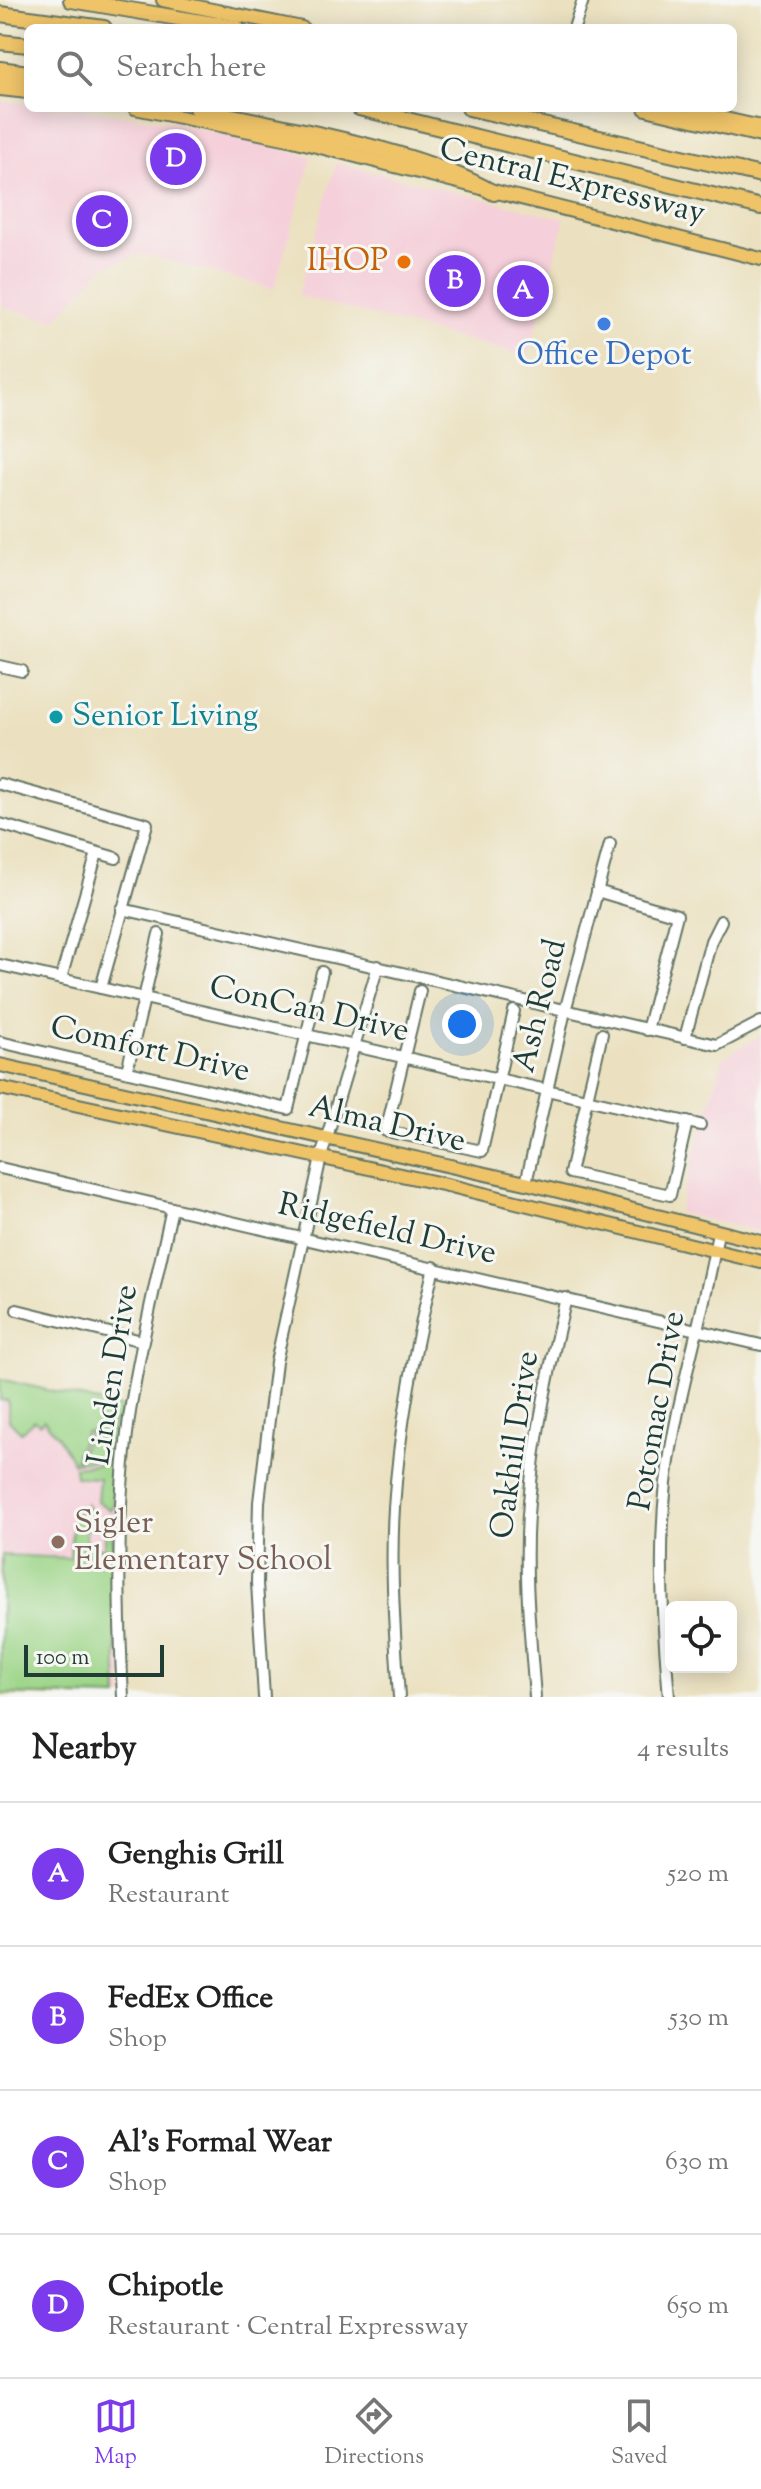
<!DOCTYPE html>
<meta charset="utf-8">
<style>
:root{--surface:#fff;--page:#f6f6f6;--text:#222;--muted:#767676;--line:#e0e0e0;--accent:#7c3aed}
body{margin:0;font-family:"Sorts Mill Goudy",serif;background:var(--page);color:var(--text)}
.controls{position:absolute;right:24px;bottom:24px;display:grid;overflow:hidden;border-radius:12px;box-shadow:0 4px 20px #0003}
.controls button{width:72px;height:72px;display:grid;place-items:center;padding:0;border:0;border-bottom:2px solid var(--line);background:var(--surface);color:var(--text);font:40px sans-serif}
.scale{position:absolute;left:24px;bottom:20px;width:140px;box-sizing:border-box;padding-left:8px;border:4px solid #1f3d34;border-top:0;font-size:22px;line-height:28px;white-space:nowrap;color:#1f3d34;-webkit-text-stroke:6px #f6f6f2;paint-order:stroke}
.you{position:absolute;left:462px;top:1024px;width:28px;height:28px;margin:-20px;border:6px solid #fff;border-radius:50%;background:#1a73e8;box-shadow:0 0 0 12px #1a73e833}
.badge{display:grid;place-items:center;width:52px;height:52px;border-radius:50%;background:var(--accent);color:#fff;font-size:26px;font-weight:700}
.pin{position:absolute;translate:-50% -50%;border:4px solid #fff;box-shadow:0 2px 8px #0006}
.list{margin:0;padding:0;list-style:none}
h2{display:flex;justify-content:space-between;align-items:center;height:104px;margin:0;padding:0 32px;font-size:34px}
h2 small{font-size:26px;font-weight:400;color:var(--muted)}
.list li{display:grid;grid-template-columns:52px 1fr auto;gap:24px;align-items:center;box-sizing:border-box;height:144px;padding:0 32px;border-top:2px solid var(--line)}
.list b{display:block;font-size:30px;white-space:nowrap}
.list p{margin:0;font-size:26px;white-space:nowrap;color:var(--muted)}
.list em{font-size:26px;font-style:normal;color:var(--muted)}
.icon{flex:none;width:44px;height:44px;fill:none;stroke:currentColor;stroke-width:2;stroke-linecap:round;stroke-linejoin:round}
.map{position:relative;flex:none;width:761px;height:1697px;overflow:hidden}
.search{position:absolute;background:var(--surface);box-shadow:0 4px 20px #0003;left:24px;right:24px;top:24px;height:88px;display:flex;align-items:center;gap:20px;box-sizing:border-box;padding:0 28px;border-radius:12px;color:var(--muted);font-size:30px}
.sheet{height:680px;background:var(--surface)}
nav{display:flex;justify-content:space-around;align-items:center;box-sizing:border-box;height:112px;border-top:2px solid var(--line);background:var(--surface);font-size:22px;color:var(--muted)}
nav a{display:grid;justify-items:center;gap:4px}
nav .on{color:var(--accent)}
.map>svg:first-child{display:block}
.built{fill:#f5cfd9}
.green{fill:#9bd486;stroke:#5d885d;stroke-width:2}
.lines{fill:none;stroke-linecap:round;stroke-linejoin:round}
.minor-casing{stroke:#667665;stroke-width:14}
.major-casing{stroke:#667665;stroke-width:16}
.highway-casing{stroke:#667665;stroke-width:18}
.minor{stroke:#fff;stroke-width:10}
.major{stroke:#efc469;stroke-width:12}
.highway{stroke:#efc469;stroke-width:14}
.food-dot{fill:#e8710a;stroke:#f6f6f2;stroke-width:3}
.shop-dot{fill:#3f7fe0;stroke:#f6f6f2;stroke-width:3}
.culture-dot{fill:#0f9aa8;stroke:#f6f6f2;stroke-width:3}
.education-dot{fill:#8d6e63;stroke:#f6f6f2;stroke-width:3}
.labels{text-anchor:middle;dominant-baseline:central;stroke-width:6;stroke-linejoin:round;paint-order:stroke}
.street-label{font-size:32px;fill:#1f3d34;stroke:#f6f6f2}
.food-label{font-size:32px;fill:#c56008;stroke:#f6f6f2;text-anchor:end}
.shop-label{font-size:32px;fill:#366cbe;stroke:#f6f6f2}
.culture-label{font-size:32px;fill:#0d838f;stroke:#f6f6f2;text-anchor:start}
.education-label{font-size:32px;fill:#785e54;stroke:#f6f6f2;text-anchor:start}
</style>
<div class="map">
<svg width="761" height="1697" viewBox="0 0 761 1697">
<rect width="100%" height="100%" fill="#f6f6f2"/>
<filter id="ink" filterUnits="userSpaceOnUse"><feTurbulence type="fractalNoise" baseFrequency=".0125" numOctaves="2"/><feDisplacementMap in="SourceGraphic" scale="16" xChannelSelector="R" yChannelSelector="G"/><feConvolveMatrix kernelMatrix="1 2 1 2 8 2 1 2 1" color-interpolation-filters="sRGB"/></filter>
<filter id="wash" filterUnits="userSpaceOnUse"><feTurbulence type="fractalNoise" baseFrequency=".006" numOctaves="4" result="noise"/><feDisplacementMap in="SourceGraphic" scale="32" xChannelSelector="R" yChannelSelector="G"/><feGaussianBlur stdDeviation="1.8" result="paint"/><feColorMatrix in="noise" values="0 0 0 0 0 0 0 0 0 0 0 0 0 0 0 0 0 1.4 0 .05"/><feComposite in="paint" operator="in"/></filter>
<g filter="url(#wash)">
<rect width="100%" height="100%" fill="#ebe1c0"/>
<g class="built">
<path d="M 0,101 L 28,104 L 28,108 L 74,108 L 173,122 L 312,157 L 274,289 L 143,254 L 103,267 L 55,320 L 4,308 L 0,299 Z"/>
<path d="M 336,163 L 565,219 L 528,357 L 298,296 Z"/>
<path d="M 761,1035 L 761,1232 L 678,1213 L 723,1058 Z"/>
<path d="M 0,1379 L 121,1407 L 112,1451 L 118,1490 L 123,1697 L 0,1694 Z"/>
</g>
<g class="green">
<path d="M 0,1379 L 120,1407 L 121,1415 L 114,1423 L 111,1458 L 92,1431 L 85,1432 L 73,1463 L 58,1437 L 44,1420 L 39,1424 L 34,1420 L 21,1432 L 8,1419 L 8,1401 L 0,1400 Z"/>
<path d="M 89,1433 L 91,1434 L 109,1459 L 76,1462 Z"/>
<path d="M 113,1463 L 113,1505 L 110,1510 L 97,1501 L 99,1478 L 75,1477 L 74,1467 Z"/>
<path d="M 86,1504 L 94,1517 L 94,1529 L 86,1529 L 86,1545 L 104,1549 L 106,1526 L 112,1524 L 118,1697 L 0,1694 L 2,1555 L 70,1558 L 73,1513 L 86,1513 Z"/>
</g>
</g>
<g filter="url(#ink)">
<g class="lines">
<defs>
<g id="minor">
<path d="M 574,28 L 583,0"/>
<path d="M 0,666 L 22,671"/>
<path d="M 0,784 L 147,824 L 101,988"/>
<path d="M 0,824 L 116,858"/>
<path d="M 597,891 L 677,915 L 647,1030"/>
<path d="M 122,909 L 717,1045 L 761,1022"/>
<path d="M 0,965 L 700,1125"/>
<path d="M 61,978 L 97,853"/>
<path d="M 420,991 L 386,1131 L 482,1151 L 514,1011"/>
<path d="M 602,1034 L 570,1173 L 670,1195 L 687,1122"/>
<path d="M 685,1038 L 711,941 L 721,921"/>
<path d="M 0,1042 L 288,1109 L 322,972"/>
<path d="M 127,1071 L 159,934"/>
<path d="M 0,1168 L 761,1345"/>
<path d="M 526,1183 L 565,1011 L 610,844"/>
<path d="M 17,1310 L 142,1341"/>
<path d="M 123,1697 C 118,1601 116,1500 131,1405 C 142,1338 158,1273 172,1208"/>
<path d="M 264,1697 L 257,1583 L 259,1502 L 276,1362 L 321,1157 L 378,966"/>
<path d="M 399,1697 C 395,1634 390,1571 394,1508 C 399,1427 415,1347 434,1267"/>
<path d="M 535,1697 C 530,1632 523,1567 529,1502 C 535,1433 550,1365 566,1298"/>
<path d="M 669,1697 C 663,1626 658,1555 666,1483 C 676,1398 704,1316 718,1232"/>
</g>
<g id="major">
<path d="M 163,0 L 302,28"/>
<path d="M 0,89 L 28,92"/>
<path d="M 135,108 L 289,139 L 761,259"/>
<path d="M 694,112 L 761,127"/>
<path d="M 0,1065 L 526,1183 L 761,1242"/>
<path d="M 0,1088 L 447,1185 L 761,1262"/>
</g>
<g id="highway">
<path d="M 71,0 L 237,28"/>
<path d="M 0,14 L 104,28"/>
<path d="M 0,42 L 28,45"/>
<path d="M 0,69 L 28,73"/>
<path d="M 0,80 L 28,81"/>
<path d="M 196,108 C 287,129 414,147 494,193"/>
<path d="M 359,108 L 761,207"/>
<path d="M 469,108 L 761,175"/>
<path d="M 646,108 L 761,135"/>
</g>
</defs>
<use href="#minor" class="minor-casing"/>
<use href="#major" class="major-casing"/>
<use href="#highway" class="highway-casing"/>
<use href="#minor" class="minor"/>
<use href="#major" class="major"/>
<use href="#highway" class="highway"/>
</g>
</g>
<circle class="food-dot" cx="404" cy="262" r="8"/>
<circle class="shop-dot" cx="604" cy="324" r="8"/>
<circle class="culture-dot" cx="56" cy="717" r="8"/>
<circle class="education-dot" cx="58" cy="1542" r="8"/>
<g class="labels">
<g class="street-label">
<text transform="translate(572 182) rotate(14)">Central Expressway</text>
<text transform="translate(541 1006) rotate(-76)">Ash Road</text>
<text transform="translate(309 1010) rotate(13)">ConCan Drive</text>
<text transform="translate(150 1050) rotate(13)">Comfort Drive</text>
<text transform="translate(387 1125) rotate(13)">Alma Drive</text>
<text transform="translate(387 1230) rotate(13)">Ridgefield Drive</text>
<text transform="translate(114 1375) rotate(-81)">Linden Drive</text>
<text transform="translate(658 1411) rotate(-80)">Potomac Drive</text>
<text transform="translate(516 1445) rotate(-82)">Oakhill Drive</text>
</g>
<g class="food-label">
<text x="388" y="262">IHOP</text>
</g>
<g class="shop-label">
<text x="604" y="356">Office Depot</text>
</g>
<g class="culture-label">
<text x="72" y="717">Senior Living</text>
</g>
<g class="education-label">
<text x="74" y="1524">Sigler<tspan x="74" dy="37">Elementary School</tspan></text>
</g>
</g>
</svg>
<div class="controls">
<button><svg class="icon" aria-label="locate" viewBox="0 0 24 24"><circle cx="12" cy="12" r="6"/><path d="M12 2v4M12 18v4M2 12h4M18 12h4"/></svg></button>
</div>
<div class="scale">100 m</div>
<div class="you"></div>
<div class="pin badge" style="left:523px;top:291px">A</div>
<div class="pin badge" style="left:455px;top:281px">B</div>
<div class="pin badge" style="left:102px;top:221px">C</div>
<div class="pin badge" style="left:176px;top:159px">D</div>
<div class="search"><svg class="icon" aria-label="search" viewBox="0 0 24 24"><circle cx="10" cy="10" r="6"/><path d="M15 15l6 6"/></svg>Search here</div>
</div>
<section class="sheet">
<h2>Nearby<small>4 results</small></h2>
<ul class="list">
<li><span class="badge">A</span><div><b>Genghis Grill</b><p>Restaurant</p></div><em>520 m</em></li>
<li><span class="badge">B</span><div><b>FedEx Office</b><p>Shop</p></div><em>530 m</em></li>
<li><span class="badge">C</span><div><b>Al's Formal Wear</b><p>Shop</p></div><em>630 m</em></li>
<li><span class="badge">D</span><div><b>Chipotle</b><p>Restaurant · Central Expressway</p></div><em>650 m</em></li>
</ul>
</section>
<nav>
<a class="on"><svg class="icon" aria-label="map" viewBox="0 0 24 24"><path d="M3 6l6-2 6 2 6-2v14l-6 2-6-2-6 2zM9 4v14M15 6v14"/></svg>Map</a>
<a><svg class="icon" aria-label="directions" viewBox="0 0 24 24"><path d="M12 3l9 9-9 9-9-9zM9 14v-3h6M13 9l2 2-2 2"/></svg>Directions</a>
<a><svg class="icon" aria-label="saved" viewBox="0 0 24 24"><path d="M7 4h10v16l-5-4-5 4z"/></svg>Saved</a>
</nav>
